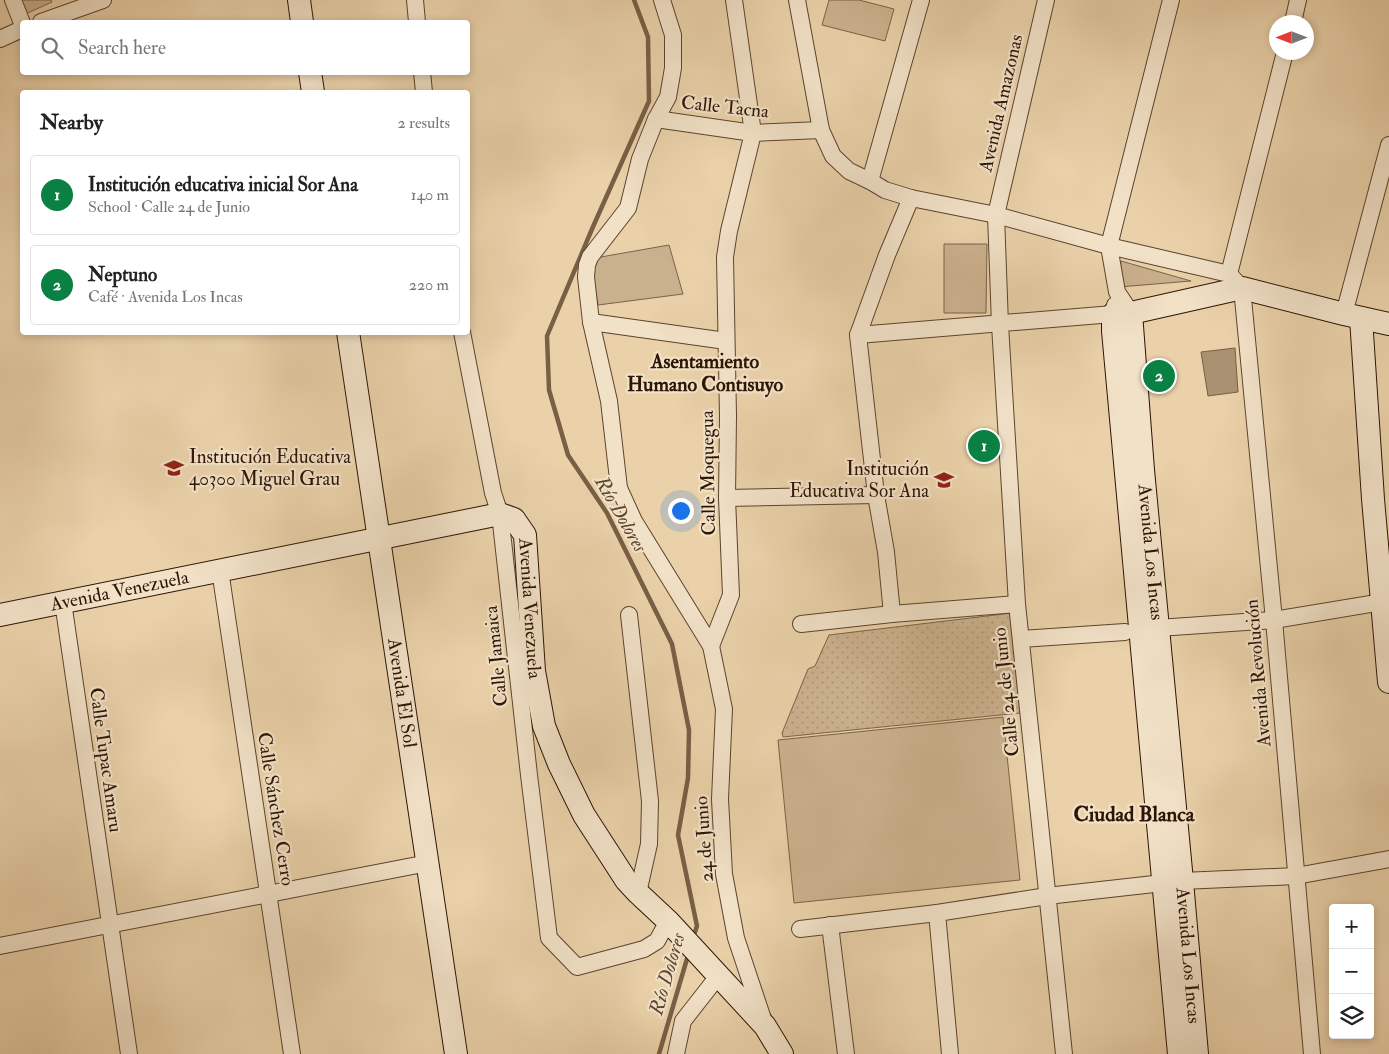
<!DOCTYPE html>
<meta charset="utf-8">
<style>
:root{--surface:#fff;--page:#f2f2f2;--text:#222;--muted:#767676;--line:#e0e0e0;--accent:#0b8043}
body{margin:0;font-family:"IM FELL Double Pica",serif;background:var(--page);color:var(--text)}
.controls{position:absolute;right:15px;bottom:15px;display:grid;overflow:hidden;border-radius:5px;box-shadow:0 2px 8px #0003}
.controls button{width:45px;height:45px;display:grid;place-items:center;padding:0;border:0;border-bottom:1px solid var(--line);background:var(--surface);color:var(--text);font:25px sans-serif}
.compass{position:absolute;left:1269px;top:15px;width:45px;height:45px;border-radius:50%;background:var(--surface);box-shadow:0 2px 8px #0003;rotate:270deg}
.you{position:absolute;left:680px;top:510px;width:18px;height:18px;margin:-12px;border:4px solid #fff;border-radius:50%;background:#1a73e8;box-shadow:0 0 0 8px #1a73e833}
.badge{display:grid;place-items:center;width:32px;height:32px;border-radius:50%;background:var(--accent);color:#fff;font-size:16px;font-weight:700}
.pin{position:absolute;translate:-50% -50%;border:2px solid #fff;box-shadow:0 1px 5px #0006}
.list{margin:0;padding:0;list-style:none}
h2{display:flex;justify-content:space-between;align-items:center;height:65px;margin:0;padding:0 20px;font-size:21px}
h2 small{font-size:16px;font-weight:400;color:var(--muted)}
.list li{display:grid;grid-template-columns:32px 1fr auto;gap:15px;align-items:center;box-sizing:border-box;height:80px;margin:0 10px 10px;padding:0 10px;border:1px solid var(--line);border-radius:5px}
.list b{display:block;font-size:19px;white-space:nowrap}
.list p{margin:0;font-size:16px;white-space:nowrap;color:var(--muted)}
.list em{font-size:16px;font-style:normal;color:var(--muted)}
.icon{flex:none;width:28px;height:28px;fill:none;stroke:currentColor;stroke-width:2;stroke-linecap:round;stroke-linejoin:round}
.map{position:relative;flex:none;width:1389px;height:1054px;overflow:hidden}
.search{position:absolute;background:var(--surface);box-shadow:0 2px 8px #0003;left:20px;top:20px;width:450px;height:55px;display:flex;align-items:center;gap:12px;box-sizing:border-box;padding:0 18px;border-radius:5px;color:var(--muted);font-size:19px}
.panel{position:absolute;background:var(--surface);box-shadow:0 2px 8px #0003;left:20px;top:90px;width:450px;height:245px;border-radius:5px}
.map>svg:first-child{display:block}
.park{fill:url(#park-dots);stroke:#7c6248}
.garden{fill:#cab18d;stroke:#7c6248}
.water{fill:#aa9171;stroke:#785f45}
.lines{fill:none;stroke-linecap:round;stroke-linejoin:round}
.stream{stroke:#785f45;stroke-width:4.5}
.street-casing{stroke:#5c432d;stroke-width:18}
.secondary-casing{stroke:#2d1404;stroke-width:24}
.street{stroke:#f1e1c7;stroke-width:16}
.secondary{stroke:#f1e1c7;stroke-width:22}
.labels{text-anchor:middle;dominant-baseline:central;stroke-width:4.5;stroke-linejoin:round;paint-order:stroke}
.street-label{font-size:19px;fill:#2d1404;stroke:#f1e1c7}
.poi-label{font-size:19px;fill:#2d1404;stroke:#f1e1c7;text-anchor:start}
.neighbourhood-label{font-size:20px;font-weight:bold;fill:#2d1404;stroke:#f1e1c7}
.water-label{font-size:20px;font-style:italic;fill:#5f4630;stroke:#f1e1c7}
.quarter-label{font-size:21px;font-weight:bold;fill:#2d1404;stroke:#f1e1c7}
</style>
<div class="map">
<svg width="1389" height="1054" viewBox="0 0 1389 1054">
<defs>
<pattern id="park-dots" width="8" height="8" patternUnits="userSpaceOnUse" patternTransform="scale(1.25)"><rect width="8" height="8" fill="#cab18d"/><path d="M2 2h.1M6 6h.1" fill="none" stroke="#ae9778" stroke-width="1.8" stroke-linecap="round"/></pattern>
</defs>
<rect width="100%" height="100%" fill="#ead1a9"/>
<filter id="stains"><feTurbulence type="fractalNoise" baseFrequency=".004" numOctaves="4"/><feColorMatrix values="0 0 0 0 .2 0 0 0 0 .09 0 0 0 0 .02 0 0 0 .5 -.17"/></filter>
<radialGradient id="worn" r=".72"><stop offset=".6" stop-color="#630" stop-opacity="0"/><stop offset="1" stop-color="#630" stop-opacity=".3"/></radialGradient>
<path class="park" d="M 1012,613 L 1020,713 L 783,737 L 782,733 L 808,669 L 815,666 L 829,635 Z"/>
<g class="garden">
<path d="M 14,0 L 51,0 L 52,2 L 21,16 Z"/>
<path d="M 829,0 L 859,0 L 894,9 L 885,41 L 822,25 Z"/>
<path d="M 944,244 L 987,244 L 986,313 L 944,313 Z"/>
<path d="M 669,245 L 683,294 L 598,305 L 591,264 L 595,258 Z"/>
<path d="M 1121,261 L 1191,281 L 1119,287 Z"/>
<path d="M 1003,717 L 1020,880 L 794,903 L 778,740 Z"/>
</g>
<path class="water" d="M 1235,348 L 1238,392 L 1208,396 L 1201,352 Z"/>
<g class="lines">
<g class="stream">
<path d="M 634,0 L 648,37 L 649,101 L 592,229 L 547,336 L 549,390 L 568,455 L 607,513 L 672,644 L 689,730 L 688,778 L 678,835 L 697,926 L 693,938"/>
<path d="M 659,1054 L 689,952"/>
</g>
<defs>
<g id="street">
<path d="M 13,0 L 22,23"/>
<path d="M 415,0 L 417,22"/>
<path d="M 662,0 L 673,35 L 673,68 L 668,97 L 656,119 L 640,159 L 628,208 L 590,257 L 587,265 L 586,277 L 591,322 L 609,401 L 619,488 L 634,521 L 711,646 L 724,709 L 720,799 L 724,874 L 736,938 L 764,1022"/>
<path d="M 797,0 L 821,130 L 833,156 L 849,171 L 870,181 L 885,190 L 911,198 L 996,215 L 1109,246 L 1229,274 L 1242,288 L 1274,620 L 1312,1054"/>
<path d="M 1046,0 L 996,215 L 1000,325 L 1017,604 L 1064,1054"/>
<path d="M 41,22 L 103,0"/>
<path d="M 1293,22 L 1298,0"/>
<path d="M 0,39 L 22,29"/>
<path d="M 422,72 L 424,92"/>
<path d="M 656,119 L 753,133 L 821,130"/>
<path d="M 870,181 L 921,0"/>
<path d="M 1229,274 L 1285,52"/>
<path d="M 1131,313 L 1117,292 L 1109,246 L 1171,0"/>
<path d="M 1344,314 L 1389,145"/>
<path d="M 591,322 L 726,341"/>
<path d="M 462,332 L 493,493 L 500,514 L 529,775 L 549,938 L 577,967 L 644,949 L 657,941 L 668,921"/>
<path d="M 858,335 L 1113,314 L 1115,305"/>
<path d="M 727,498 L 876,495"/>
<path d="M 220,570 L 292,1054"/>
<path d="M 63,602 L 129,1054"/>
<path d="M 892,614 L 886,552 L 876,495 L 858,335 L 887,255 L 911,198"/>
<path d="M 629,615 L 650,801 L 649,844 L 638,893"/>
<path d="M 801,624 L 892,614 L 1017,604"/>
<path d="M 1158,628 L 1274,620 L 1389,601"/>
<path d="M 1021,639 L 1125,632"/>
<path d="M 711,646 L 731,595 L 727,498 L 728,416 L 725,257 L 729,231 L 753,133 L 734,0"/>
<path d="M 1182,881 L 1296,876 L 1389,859"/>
<path d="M 937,913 L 950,1054"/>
<path d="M 830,925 L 846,1054"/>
<path d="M 800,929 L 937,913 L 1047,896 L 1163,883"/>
<path d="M 0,946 L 428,863"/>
<path d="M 676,1054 L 683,1021 L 719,975"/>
</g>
<g id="secondary">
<path d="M 299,0 L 302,22"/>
<path d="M 310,72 L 313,92"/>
<path id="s1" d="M 1131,313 L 1143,470 L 1182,881 L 1197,1054"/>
<path d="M 1361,318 L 1373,499 L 1389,682"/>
<path id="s2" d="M 348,332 L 456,1054"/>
<path id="s3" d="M 0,615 L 500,514 L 514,519 L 525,535 L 534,671 L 544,726 L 559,764 L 584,815 L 626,880 L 638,893 L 668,921 L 765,1026 L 782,1054"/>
<path d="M 1179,1054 L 1113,331 L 1113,314 L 1131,313 L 1242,288 L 1344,314 L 1389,324"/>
</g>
</defs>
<use href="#street" class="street-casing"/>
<use href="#secondary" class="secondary-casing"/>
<use href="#street" class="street"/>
<use href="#secondary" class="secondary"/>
</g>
<defs>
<symbol id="school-bare" viewBox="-9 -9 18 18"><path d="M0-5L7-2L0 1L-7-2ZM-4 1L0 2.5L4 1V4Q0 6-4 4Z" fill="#8f2418" stroke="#f1e1c7" stroke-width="2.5" paint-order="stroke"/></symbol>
</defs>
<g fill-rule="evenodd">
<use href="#school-bare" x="160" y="454" width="28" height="28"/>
<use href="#school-bare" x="930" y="466" width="28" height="28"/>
</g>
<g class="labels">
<g class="street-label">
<text transform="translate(1001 103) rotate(-77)">Avenida Amazonas</text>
<text transform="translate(725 107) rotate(6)">Calle Tacna</text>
<text transform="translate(708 473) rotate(-91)">Calle Moquegua</text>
<text stroke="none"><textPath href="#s1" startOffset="240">Avenida Los Incas</textPath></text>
<text stroke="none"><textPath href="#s3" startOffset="122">Avenida Venezuela</textPath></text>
<text stroke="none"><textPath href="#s3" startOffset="618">Avenida Venezuela</textPath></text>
<text transform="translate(496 656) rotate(-96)">Calle Jamaica</text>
<text transform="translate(1258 673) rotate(-95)">Avenida Revolución</text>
<text transform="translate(1006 692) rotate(-96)">Calle 24 de Junio</text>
<text stroke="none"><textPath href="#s2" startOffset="365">Avenida El Sol</textPath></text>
<text transform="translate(106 760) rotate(82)">Calle Tupac Amaru</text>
<text transform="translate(276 809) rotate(81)">Calle Sánchez Cerro</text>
<text transform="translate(704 839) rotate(-94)">24 de Junio</text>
<text stroke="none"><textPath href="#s1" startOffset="645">Avenida Los Incas</textPath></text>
</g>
<g class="poi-label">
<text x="189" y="457">Institución Educativa<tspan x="189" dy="22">40300 Miguel Grau</tspan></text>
<text x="929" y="469" text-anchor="end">Institución<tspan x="929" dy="22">Educativa Sor Ana</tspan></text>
</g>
<g class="neighbourhood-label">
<text x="705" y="361">Asentamiento<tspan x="705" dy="23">Humano Contisuyo</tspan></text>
</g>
<g class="water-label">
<text transform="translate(621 514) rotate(60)">Río Dolores</text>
<text transform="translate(667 974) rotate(-74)">Río Dolores</text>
</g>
<g class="quarter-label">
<text x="1134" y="814">Ciudad Blanca</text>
</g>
</g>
<rect width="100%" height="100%" filter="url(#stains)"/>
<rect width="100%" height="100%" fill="url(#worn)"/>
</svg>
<div class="controls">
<button>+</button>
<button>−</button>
<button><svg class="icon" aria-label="layers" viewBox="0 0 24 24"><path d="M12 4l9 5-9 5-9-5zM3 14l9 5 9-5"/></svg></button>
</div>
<svg class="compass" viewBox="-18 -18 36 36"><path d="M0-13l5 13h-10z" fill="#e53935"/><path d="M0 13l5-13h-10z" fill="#767676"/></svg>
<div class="you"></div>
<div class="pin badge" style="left:984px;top:446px">1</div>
<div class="pin badge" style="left:1159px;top:376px">2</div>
<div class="search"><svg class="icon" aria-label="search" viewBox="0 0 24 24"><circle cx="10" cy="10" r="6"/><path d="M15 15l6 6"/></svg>Search here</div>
<section class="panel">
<h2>Nearby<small>2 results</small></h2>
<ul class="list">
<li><span class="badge">1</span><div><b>Institución educativa inicial Sor Ana</b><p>School · Calle 24 de Junio</p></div><em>140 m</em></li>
<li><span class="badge">2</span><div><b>Neptuno</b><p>Café · Avenida Los Incas</p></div><em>220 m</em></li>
</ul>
</section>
</div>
